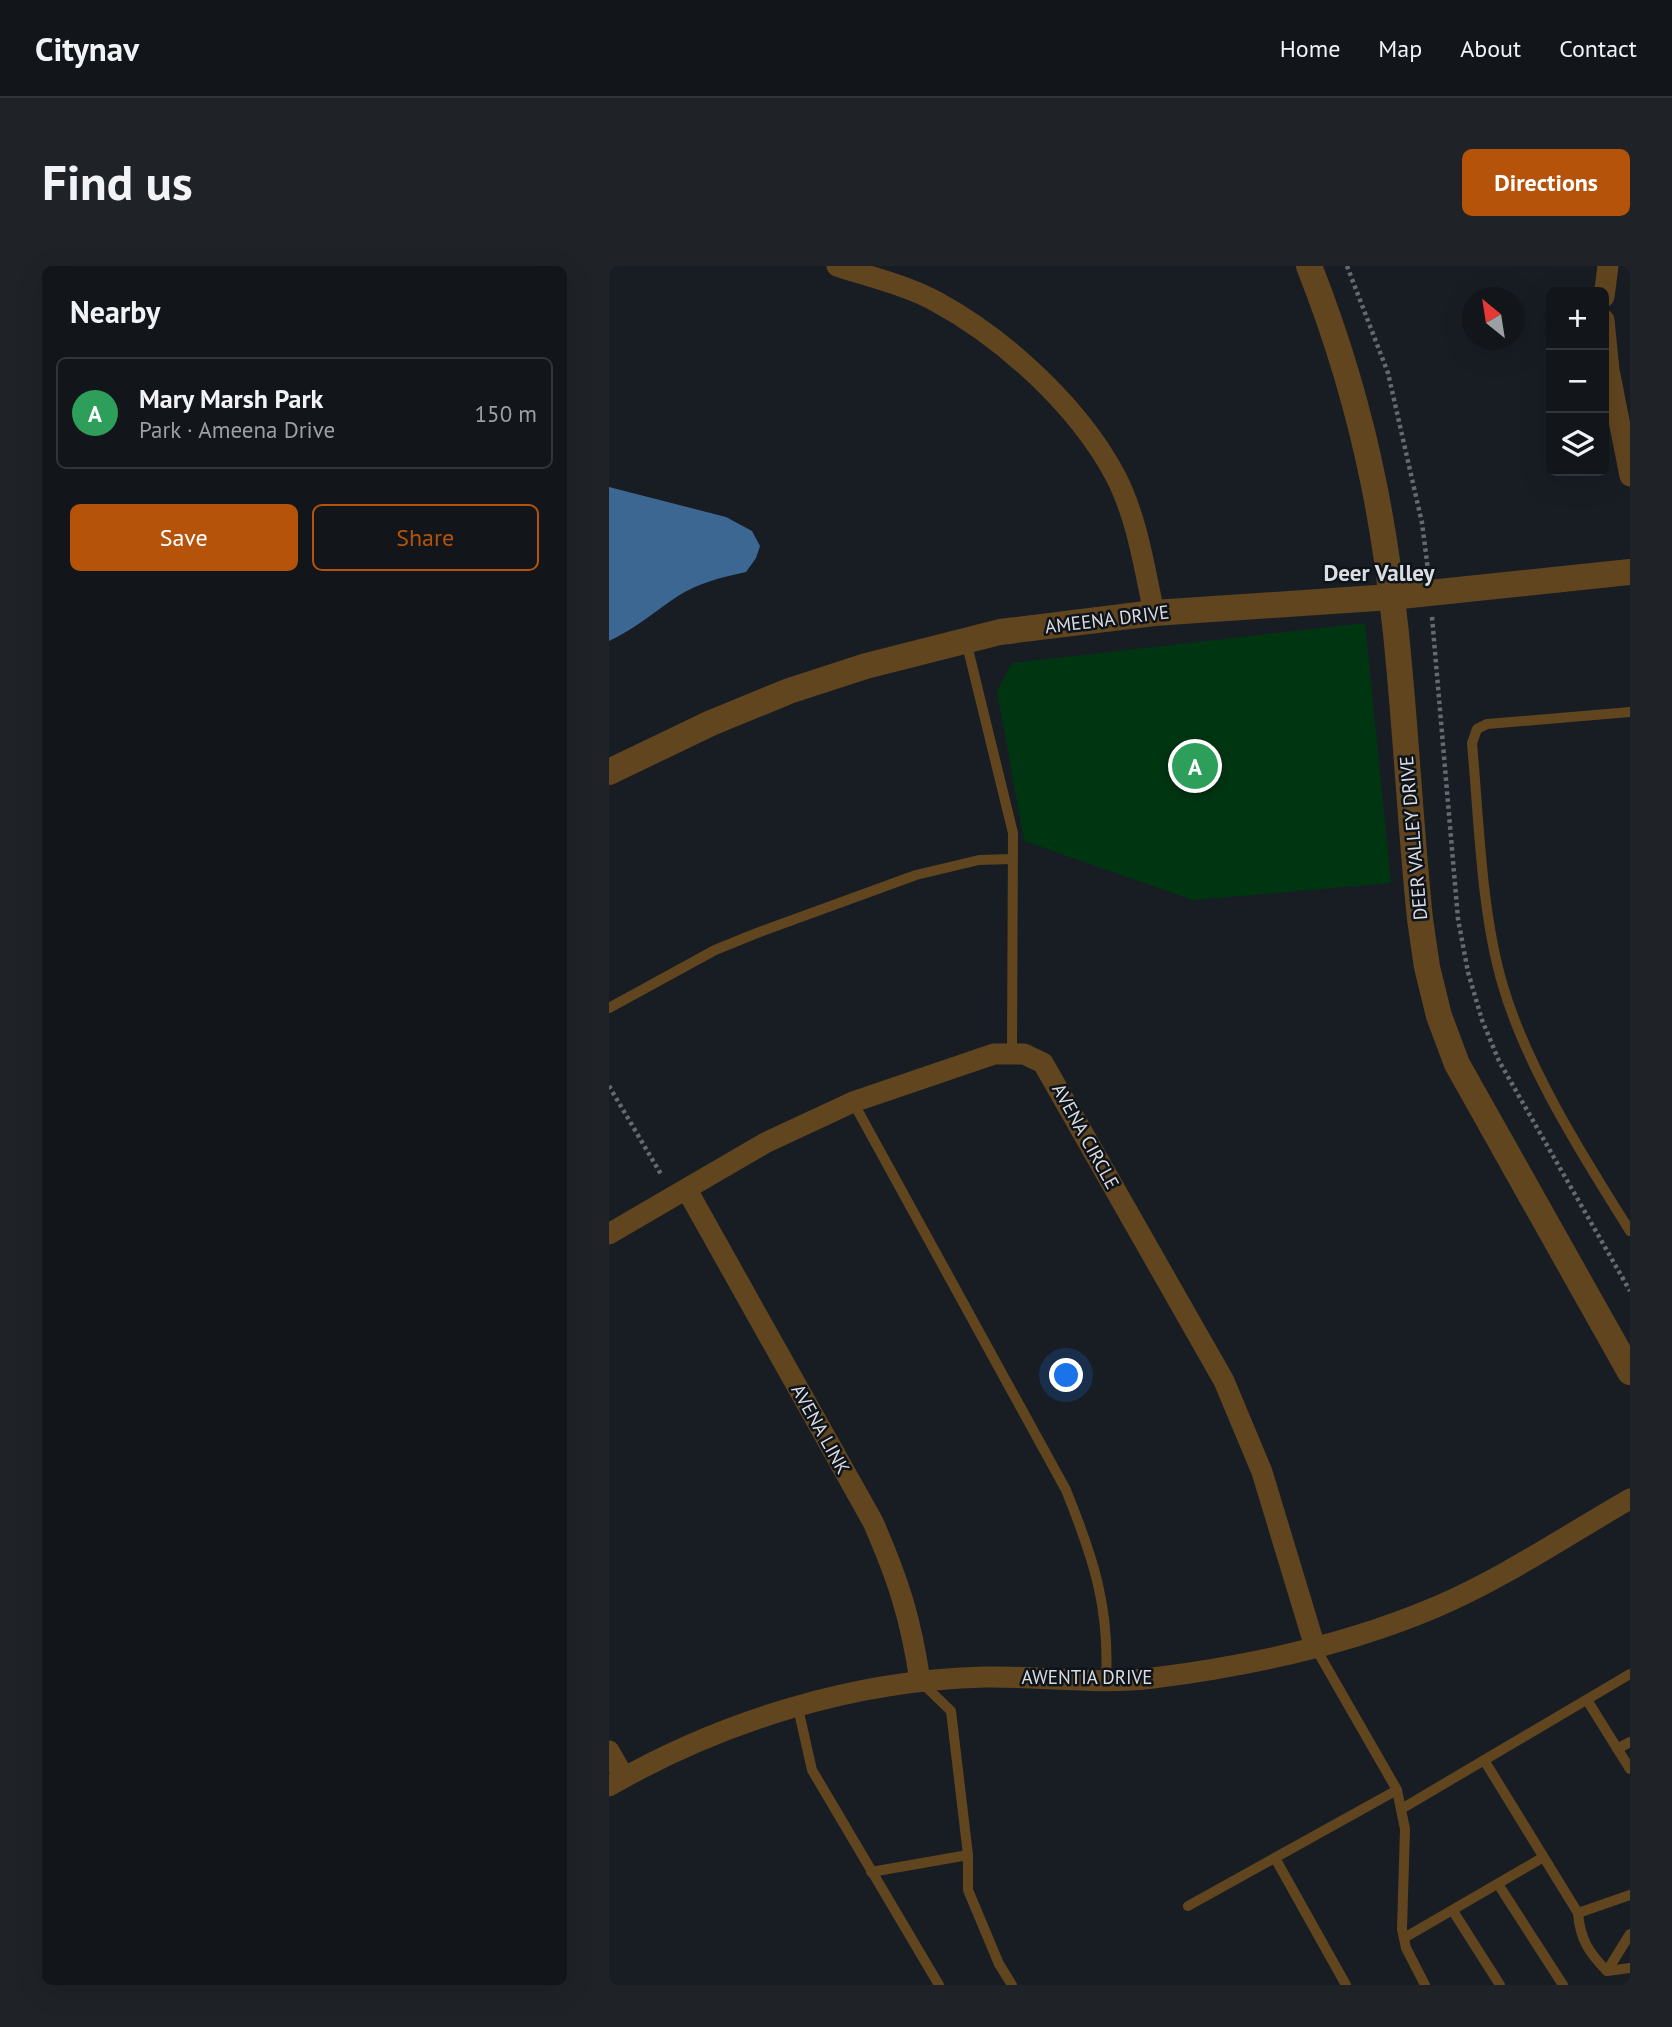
<!DOCTYPE html>
<meta charset="utf-8">
<style>
:root{--surface:#12161b;--page:#1f2328;--text:#f1f3f6;--muted:#9c9fa3;--line:#31353a;--accent:#b45309}
body{margin:0;font-family:"PT Sans",sans-serif;background:var(--page);color:var(--text)}
.controls{position:absolute;right:21px;top:21px;display:grid;overflow:hidden;border-radius:10px;box-shadow:0 7px 28px #0002}
.controls button{width:63px;height:63px;display:grid;place-items:center;padding:0;border:0;border-bottom:2px solid var(--line);background:var(--surface);color:var(--text);font:35px sans-serif}
.compass{position:absolute;left:853px;top:21px;width:63px;height:63px;border-radius:50%;background:var(--surface);box-shadow:0 7px 28px #0002;rotate:330deg}
.you{position:absolute;left:458px;top:1110px;width:24px;height:24px;margin:-18px;border:5px solid #fff;border-radius:50%;background:#1a73e8;box-shadow:0 0 0 10px #1a73e833}
.badge{display:grid;place-items:center;width:46px;height:46px;border-radius:50%;background:var(--accent);color:#fff;font-size:23px;font-weight:700}
.pin{position:absolute;translate:-50% -50%;border:4px solid #fff;box-shadow:0 2px 7px #0006}
.list{margin:0;padding:0;list-style:none}
h2{display:flex;justify-content:space-between;align-items:center;height:91px;margin:0;padding:0 28px;font-size:30px}
h2 small{font-size:23px;font-weight:400;color:var(--muted)}
.list li{display:grid;grid-template-columns:46px 1fr auto;gap:21px;align-items:center;box-sizing:border-box;height:112px;margin:0 14px 14px;padding:0 14px;border:2px solid var(--line);border-radius:10px}
.list b{display:block;font-size:26px;white-space:nowrap}
.list p{margin:0;font-size:23px;white-space:nowrap;color:var(--muted)}
.list em{font-size:23px;font-style:normal;color:var(--muted)}
.actions{display:flex;gap:14px;padding:21px 28px}
.actions a{flex:1;padding:16px 0;border:2px solid var(--accent);border-radius:10px;text-align:center;font-size:24px;color:var(--accent)}
.actions .main{background:var(--accent);color:#fff}
.icon{flex:none;width:38px;height:38px;fill:none;stroke:currentColor;stroke-width:2;stroke-linecap:round;stroke-linejoin:round}
.map{position:relative;flex:none;width:1021px;height:1719px;overflow:hidden;border-radius:10px}
header{display:flex;align-items:center;gap:42px;box-sizing:border-box;height:98px;padding:0 35px;background:var(--surface);border-bottom:2px solid var(--line)}
header strong{font-size:33px}
nav{display:flex;gap:38px;margin-inline-start:auto;font-size:24px}
.intro{display:flex;align-items:center;justify-content:space-between;box-sizing:border-box;height:168px;padding:0 42px}
h1{margin:0;font-size:49px}
.button{padding:18px 32px;border-radius:10px;background:var(--accent);color:#fff;font-size:24px;font-weight:700}
main{display:flex;gap:42px;padding:0 42px}
aside{flex:1;background:var(--surface);border-radius:10px;box-shadow:0 7px 28px #0002}
.map>svg:first-child{display:block}
.green{fill:#003512}
.water{fill:#3d6793}
.lines{fill:none;stroke-linecap:round;stroke-linejoin:round}
.path{stroke:#656a70;stroke-width:4.5;stroke-dasharray:3.5 3.5;stroke-linecap:butt}
.service{stroke:#60451f;stroke-width:10}
.minor{stroke:#60451f;stroke-width:21}
.tertiary{stroke:#60451f;stroke-width:26}
.labels{text-anchor:middle;dominant-baseline:central;stroke-width:5;stroke-linejoin:round;paint-order:stroke}
.street-label{font-size:19px;fill:#dadde2;stroke:#0f141a}
.quarter-label{font-size:23px;font-weight:bold;fill:#dadde2;stroke:#0f141a}
</style>
<header>
<strong>Citynav</strong>
<nav><a>Home</a><a>Map</a><a>About</a><a>Contact</a></nav>
</header>
<div class="intro"><h1>Find us</h1><a class="button">Directions</a></div>
<main>
<aside>
<h2>Nearby<small></small></h2>
<ul class="list">
<li><span class="badge" style="background:#2e9e5b">A</span><div><b>Mary Marsh Park</b><p>Park · Ameena Drive</p></div><em>150 m</em></li>
</ul>
<div class="actions"><a class="main">Save</a><a>Share</a></div>
</aside>
<div class="map">
<svg width="1021" height="1719" viewBox="0 0 1021 1719">
<rect width="100%" height="100%" fill="#181d24"/>
<path class="green" d="M 756,357 L 782,617 L 584,634 L 415,575 L 388,425 L 403,397 Z"/>
<path class="water" d="M 0,221 L 117,251 L 143,265 L 151,280 L 147,292 L 137,306 C 114,311 89,317 69,330 C 46,345 26,363 0,375 Z"/>
<g class="lines">
<g class="path">
<path d="M 738,0 L 779,107 L 813,257 L 819,304"/>
<path d="M 823,351 L 849,653 L 859,706 L 873,754 L 890,795 L 1021,1025"/>
<path d="M 0,820 L 53,910"/>
</g>
<g class="service">
<path d="M 357,375 L 404,567 L 403,786"/>
<path d="M 1021,446 L 878,458 L 868,463 L 863,477 C 870,553 872,647 894,720 C 918,802 975,892 1021,965"/>
<path d="M 0,742 L 106,684 L 148,667 L 307,609 L 370,594 L 403,593"/>
<path d="M 244,836 L 457,1224 C 484,1291 501,1341 497,1415"/>
<path d="M 706,1381 L 788,1524 L 796,1563 L 793,1663 L 797,1682 L 816,1719"/>
<path d="M 313,1417 L 342,1445 L 359,1589 L 359,1624 L 390,1698 L 403,1719"/>
<path d="M 978,1434 L 1021,1503"/>
<path d="M 189,1442 L 203,1504 L 330,1719"/>
<path d="M 1008,1483 L 1021,1476"/>
<path d="M 875,1494 L 969,1647 L 1021,1629"/>
<path d="M 794,1542 L 1021,1408"/>
<path d="M 666,1592 L 737,1719"/>
<path d="M 262,1606 L 359,1589"/>
<path d="M 889,1618 L 954,1719"/>
<path d="M 579,1640 L 788,1524"/>
<path d="M 844,1645 L 891,1719"/>
<path d="M 969,1647 C 971,1673 980,1687 998,1705 L 1021,1702"/>
<path d="M 795,1672 L 933,1592"/>
<path d="M 998,1705 L 1021,1668"/>
</g>
<g class="minor">
<path d="M 228,0 C 261,11 297,19 328,36 C 396,73 469,140 506,209 C 528,251 535,300 545,347"/>
<path d="M 995,31 L 999,0"/>
<path d="M 995,54 L 1000,104 L 1021,210"/>
<path d="M 78,924 L 264,1256 C 289,1313 302,1353 311,1415"/>
<path d="M 0,968 L 156,877 L 244,836 L 385,788 L 415,788 L 434,797 L 615,1115 L 653,1206 L 706,1381"/>
<path d="M 0,1485 L 15,1511"/>
<path d="M 0,1520 C 112,1455 246,1414 376,1411 C 432,1410 489,1419 544,1412 C 640,1400 738,1379 827,1341 C 895,1312 958,1269 1021,1233"/>
</g>
<g class="tertiary">
<path d="M 700,0 C 728,71 750,144 765,219 C 794,361 796,509 811,653 L 818,701 L 830,750 L 848,798 L 1021,1106"/>
<path d="M 0,506 L 102,457 L 180,425 L 257,400 L 391,366 L 545,347 L 782,331 L 1021,306"/>
</g>
</g>
<g class="labels">
<g class="street-label">
<text transform="translate(498 353) rotate(-7)">AMEENA DRIVE</text>
<text transform="translate(804 572) rotate(-95)">DEER VALLEY DRIVE</text>
<text transform="translate(477 870) rotate(61)">AVENA CIRCLE</text>
<text transform="translate(212 1163) rotate(61)">AVENA LINK</text>
<text x="478" y="1411">AWENTIA DRIVE</text>
</g>
<g class="quarter-label">
<text x="770" y="306">Deer Valley</text>
</g>
</g>
</svg>
<div class="controls">
<button>+</button>
<button>−</button>
<button><svg class="icon" aria-label="layers" viewBox="0 0 24 24"><path d="M12 4l9 5-9 5-9-5zM3 14l9 5 9-5"/></svg></button>
</div>
<svg class="compass" viewBox="-18 -18 36 36"><path d="M0-13l5 13h-10z" fill="#e53935"/><path d="M0 13l5-13h-10z" fill="#9c9fa3"/></svg>
<div class="you"></div>
<div class="pin badge" style="left:586px;top:500px;background:#2e9e5b">A</div>
</div>
</main>
